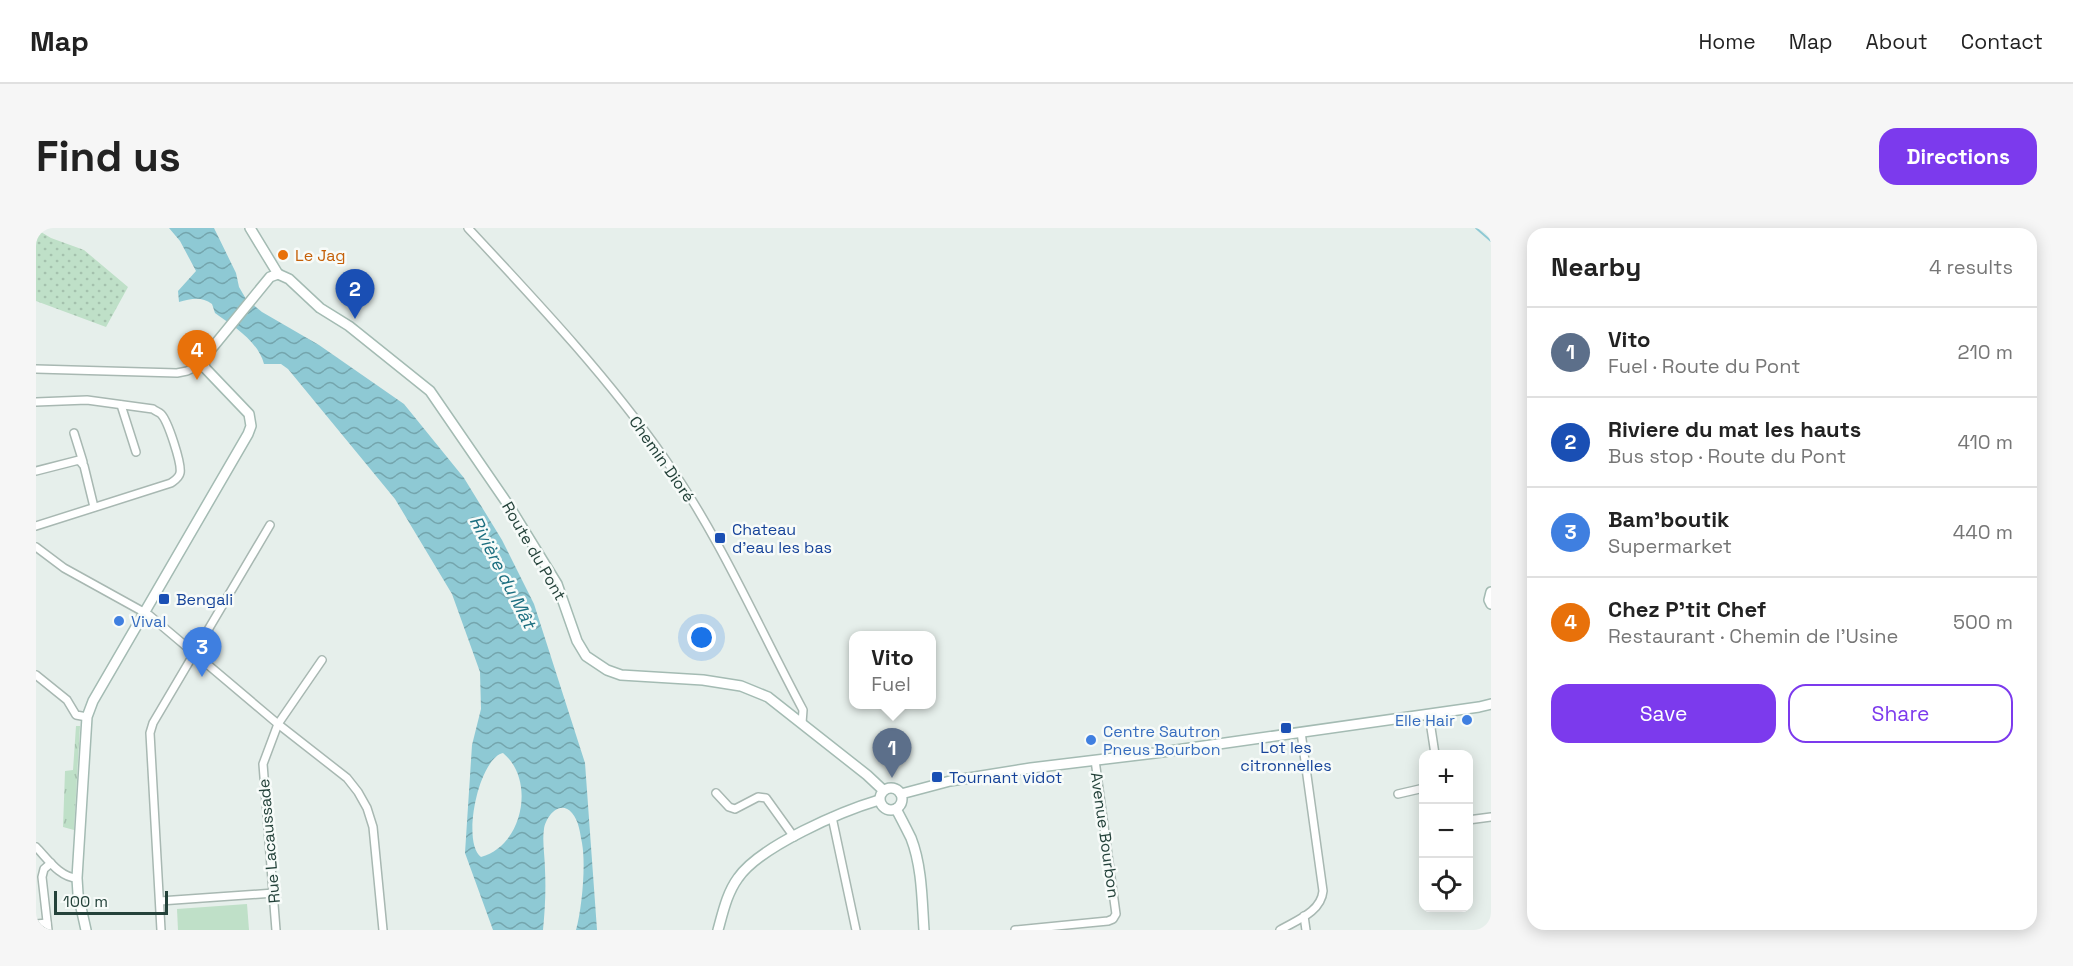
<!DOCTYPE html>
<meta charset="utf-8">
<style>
:root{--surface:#fff;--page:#f6f6f6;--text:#222;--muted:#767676;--line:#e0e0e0;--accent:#7c3aed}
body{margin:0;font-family:"Space Grotesk",sans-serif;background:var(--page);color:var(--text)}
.controls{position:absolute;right:18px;bottom:18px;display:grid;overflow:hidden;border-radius:12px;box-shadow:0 3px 15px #0003}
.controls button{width:54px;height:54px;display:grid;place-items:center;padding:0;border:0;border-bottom:2px solid var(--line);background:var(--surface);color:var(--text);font:30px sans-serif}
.scale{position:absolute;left:18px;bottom:15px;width:114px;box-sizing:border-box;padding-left:6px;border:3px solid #24423a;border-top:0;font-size:16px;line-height:21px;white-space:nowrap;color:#24423a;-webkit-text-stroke:4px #f7fbf9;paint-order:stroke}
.you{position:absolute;left:666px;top:410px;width:21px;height:21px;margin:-15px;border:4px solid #fff;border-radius:50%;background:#1a73e8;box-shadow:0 0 0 9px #1a73e833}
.badge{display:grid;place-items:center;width:39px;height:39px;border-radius:50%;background:var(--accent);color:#fff;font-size:20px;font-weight:700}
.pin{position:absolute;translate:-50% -50px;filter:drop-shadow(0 2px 3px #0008)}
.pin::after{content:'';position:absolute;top:32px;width:21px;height:18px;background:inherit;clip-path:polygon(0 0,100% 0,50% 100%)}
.popup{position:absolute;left:813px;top:403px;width:87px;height:78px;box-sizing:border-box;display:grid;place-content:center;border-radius:12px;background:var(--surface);filter:drop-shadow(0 2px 4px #0005);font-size:20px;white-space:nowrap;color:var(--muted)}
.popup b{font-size:22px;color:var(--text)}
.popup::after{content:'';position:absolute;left:50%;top:100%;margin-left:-12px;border:12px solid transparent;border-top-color:var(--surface)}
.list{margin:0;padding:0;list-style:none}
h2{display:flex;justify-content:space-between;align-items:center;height:78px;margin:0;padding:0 24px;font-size:26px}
h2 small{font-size:20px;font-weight:400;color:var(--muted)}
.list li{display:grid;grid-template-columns:39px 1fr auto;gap:18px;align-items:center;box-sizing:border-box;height:90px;padding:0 24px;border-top:2px solid var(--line)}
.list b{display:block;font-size:22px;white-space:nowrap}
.list p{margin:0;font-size:20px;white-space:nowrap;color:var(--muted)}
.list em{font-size:20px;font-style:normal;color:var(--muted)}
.actions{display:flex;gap:12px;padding:18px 24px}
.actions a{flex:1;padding:14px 0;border:2px solid var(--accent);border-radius:18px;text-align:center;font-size:21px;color:var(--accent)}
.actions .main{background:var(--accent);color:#fff}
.icon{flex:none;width:33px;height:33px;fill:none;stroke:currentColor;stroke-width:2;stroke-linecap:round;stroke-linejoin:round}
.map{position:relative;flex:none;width:1455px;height:702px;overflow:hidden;border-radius:18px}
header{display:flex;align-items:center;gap:36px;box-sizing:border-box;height:84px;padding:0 30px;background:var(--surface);border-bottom:2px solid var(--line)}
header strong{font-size:28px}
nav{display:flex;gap:33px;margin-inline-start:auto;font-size:21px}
.intro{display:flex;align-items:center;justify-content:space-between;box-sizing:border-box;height:144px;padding:0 36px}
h1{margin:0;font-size:42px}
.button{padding:15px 27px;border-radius:18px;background:var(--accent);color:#fff;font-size:21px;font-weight:700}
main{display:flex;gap:36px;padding:0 36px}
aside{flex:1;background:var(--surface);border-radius:18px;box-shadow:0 3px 15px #0003}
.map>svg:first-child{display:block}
.grass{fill:url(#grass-tufts)}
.park{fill:url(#park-dots)}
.garden{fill:#bfe0c8}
.water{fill:url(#water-waves);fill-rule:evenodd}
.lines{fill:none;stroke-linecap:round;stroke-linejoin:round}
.stream{stroke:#8ec9d4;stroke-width:2}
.street-casing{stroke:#a8b8b2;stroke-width:10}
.secondary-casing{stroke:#a4bbb3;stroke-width:12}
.street{stroke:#fff;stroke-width:7}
.secondary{stroke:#fff;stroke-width:9}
.food-dot{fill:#e8710a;stroke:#f7fbf9;stroke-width:2}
.transit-dot{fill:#1a4fb4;stroke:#f7fbf9;stroke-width:2}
.shop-dot{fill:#3f7fe0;stroke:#f7fbf9;stroke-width:2}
.labels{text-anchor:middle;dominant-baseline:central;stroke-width:5;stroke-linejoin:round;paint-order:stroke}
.food-label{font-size:16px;fill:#c56008;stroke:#f7fbf9;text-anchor:start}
.street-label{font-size:16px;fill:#24423a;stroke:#f7fbf9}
.transit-label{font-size:16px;fill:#164399;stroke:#f7fbf9;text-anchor:start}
.shop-label{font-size:16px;fill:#366cbe;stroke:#f7fbf9;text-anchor:start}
.water-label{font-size:18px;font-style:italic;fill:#1c6f80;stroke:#f7fbf9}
</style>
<header>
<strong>Map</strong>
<nav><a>Home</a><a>Map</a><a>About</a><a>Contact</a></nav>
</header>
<div class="intro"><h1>Find us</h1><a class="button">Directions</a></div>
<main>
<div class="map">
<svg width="1455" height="702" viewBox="0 0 1455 702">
<defs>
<pattern id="grass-tufts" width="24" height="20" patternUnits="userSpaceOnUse" patternTransform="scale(1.5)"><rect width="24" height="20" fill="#bfe0c8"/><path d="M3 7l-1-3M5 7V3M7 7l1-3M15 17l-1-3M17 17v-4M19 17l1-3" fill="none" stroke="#a4c1ad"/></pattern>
<pattern id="park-dots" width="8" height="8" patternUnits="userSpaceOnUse" patternTransform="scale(1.5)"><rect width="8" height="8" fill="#bfe0c8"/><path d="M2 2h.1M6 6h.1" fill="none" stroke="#a4c1ad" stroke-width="1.8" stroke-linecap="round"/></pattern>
<pattern id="water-waves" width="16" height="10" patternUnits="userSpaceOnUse" patternTransform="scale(1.5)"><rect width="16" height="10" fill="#8ec9d4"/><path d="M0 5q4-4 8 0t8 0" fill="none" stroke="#74a5ad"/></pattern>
</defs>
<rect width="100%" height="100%" fill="#e6efeb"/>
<path class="grass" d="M 40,498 L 44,498 L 38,602 L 27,599 L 29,543 L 37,542 Z"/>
<path class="park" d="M 0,1 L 15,10 L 48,22 L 92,59 L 70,99 L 0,73 Z"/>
<path class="garden" d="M 211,676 L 213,702 L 142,702 L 141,681 Z"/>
<path class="water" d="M 133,0 L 178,0 L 200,45 L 203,59 L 210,71 L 226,84 L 283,117 L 368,176 L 428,250 L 466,312 L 498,376 L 549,535 L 561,702 L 540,702 C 546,680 550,637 546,615 C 544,605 543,593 536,585 C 524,571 510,588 508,601 C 506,613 509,629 509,642 C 510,662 509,682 507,702 L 457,702 L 429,625 L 436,517 L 445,481 L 444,444 L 416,366 L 359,271 L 252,141 L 245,136 L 228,136 C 222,113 197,98 179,85 L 176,76 C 165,68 155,71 143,74 L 142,63 L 160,43 L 144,13 ZM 467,525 C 500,552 487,618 445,629 C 425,614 443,530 467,525 Z"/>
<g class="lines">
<path class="stream" d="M 1440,0 L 1455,13"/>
<defs>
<g id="street">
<path d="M 432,0 C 501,74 571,148 629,231 C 684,309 722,398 767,482 L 766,495"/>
<path d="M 0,141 L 141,145 L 151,143 L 168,135"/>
<path d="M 0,174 L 51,172 L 117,181 C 119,183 123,184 125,186 C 132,193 146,236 144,245 C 143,250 139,252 135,255 L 0,298"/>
<path d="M 85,177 L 100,224"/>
<path d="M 38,205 L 47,234"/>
<path d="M 0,243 L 43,232 L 48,238 L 58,279"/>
<path d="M 0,319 L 28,340 L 113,387 L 242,496 L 311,550 L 322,564 L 331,580 L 337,599 L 347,702"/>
<path d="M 0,447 L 31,472 L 40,487 L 51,489"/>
<path d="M 1393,487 L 1399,526"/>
<path d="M 680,565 L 693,579 L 699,581 L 722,569 L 730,570 L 758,609"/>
<path d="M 1362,566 L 1388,560"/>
<path d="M 796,589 L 820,702"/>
<path d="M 1432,592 L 1455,589"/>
<path d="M 0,619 C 11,630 24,650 41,650"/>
<path d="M 124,673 L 238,665"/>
<path d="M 1268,688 L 1270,702"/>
<path d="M 0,696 L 11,695"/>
<path d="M 12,702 L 6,649 L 8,641 L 15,635"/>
<path d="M 125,702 L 114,505 L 117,495 L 234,297"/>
<path d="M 240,702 L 227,536 L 242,496 L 286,432"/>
<path d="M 979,702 L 1072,693 L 1077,691 L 1080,686 L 1059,532"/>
<path d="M 1244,702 C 1261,692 1285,684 1287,663 L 1265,504"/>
</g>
<g id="secondary">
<path d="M 214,0 L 242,46"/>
<path d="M 242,46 L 253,51 L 284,80 L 313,98 L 394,163 L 473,278 L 521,356 L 541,413 L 550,428 L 571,442 L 585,447 L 667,452 L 705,458 L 732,469 L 831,547 L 847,562"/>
<path d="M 1455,364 L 1453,372 L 1455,376"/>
<circle cx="855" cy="571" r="11"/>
<path d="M 865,566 L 914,553 L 995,540 L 1119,525 L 1443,479 L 1455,476"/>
<path d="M 860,581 C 865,590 870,600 875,610 C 886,638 886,672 888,702"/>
<path d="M 50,702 L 42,666 L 41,650 L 51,489 L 57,473 L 212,206 L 215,198 L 213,186 L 169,140 L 168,135 L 172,125 L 234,49 L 242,46"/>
<path d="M 682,702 C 687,684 691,665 702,650 C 724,618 806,583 843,572"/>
</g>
</defs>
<use href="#street" class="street-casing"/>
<use href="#secondary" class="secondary-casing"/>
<use href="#street" class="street"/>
<use href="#secondary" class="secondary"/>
</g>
<circle class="food-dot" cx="247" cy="27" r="6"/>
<g class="transit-dot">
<rect x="678" y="304" width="12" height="12" rx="3"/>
<rect x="122" y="365" width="12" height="12" rx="3"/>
<rect x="1244" y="494" width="12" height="12" rx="3"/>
<rect x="895" y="543" width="12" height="12" rx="3"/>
</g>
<g class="shop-dot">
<circle cx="83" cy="393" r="6"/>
<circle cx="1431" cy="492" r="6"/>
<circle cx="1055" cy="512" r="6"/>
</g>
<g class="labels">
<g class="food-label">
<text x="259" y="27">Le Jag</text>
</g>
<g class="street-label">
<text transform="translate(626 231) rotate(55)">Chemin Dioré</text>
<text transform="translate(498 323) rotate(60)">Route du Pont</text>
<text transform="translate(1069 607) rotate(82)">Avenue Bourbon</text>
<text transform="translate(233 613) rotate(-95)">Rue Lacaussade</text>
</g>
<g class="transit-label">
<text x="696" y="301">Chateau<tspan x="696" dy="18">d'eau les bas</tspan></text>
<text x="140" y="371">Bengali</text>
<text x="1250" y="519" text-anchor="middle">Lot les<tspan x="1250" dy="18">citronnelles</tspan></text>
<text x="913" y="549">Tournant vidot</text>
</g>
<g class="shop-label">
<text x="95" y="393">Vival</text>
<text x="1419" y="492" text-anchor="end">Elle Hair</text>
<text x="1067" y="503">Centre Sautron<tspan x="1067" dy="18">Pneus Bourbon</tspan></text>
</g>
<g class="water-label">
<text transform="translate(467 344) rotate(63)">Rivière du Mât</text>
</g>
</g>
</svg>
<div class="controls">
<button>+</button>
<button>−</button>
<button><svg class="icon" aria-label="locate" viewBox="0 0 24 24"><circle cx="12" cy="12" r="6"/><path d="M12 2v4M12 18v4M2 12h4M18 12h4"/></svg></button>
</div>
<div class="scale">100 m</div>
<div class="you"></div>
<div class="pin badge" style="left:856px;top:550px;background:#5c6f8a">1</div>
<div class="popup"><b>Vito</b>Fuel</div>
<div class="pin badge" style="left:319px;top:91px;background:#1a4fb4">2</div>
<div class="pin badge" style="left:166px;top:449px;background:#3f7fe0">3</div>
<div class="pin badge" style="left:161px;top:152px;background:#e8710a">4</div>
</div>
<aside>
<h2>Nearby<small>4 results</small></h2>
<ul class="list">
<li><span class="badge" style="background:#5c6f8a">1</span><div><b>Vito</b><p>Fuel · Route du Pont</p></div><em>210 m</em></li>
<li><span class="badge" style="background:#1a4fb4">2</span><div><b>Riviere du mat les hauts</b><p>Bus stop · Route du Pont</p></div><em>410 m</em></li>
<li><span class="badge" style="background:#3f7fe0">3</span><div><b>Bam'boutik</b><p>Supermarket</p></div><em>440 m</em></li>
<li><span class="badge" style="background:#e8710a">4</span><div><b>Chez P'tit Chef</b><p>Restaurant · Chemin de l'Usine</p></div><em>500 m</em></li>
</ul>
<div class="actions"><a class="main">Save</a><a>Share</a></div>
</aside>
</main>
